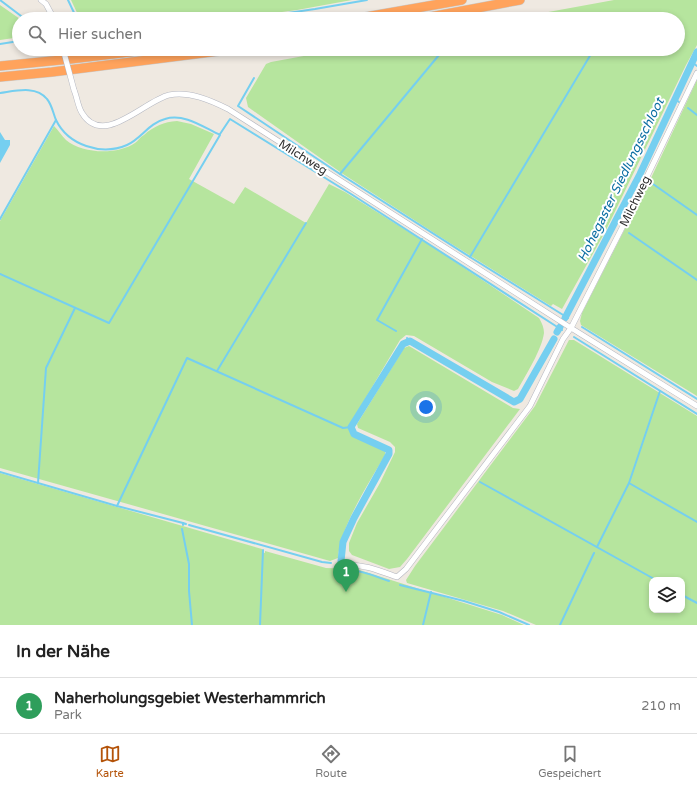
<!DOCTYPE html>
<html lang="de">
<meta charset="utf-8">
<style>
:root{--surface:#fff;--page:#f6f6f6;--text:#222;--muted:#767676;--line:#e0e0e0;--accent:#b45309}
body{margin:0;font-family:"Varela Round",sans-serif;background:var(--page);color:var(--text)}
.controls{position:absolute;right:12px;bottom:12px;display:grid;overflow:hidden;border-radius:8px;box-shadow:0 2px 6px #0003}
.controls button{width:36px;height:36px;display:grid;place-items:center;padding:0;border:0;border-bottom:1px solid var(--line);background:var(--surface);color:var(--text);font:20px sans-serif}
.you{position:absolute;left:426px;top:407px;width:14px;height:14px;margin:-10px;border:3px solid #fff;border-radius:50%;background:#1a73e8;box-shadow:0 0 0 6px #1a73e833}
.badge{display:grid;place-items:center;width:26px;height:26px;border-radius:50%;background:var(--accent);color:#fff;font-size:13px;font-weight:700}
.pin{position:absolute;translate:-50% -33px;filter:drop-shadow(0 1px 2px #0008)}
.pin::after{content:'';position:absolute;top:21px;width:14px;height:12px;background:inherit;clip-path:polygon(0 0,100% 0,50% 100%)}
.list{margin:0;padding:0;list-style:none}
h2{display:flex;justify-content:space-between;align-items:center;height:52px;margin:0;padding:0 16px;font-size:17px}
h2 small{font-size:13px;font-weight:400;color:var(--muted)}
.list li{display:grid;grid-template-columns:26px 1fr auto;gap:12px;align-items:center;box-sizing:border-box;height:56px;padding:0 16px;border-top:1px solid var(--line)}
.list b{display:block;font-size:15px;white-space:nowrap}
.list p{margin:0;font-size:13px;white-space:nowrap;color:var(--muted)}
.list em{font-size:13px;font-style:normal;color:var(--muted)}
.icon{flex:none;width:22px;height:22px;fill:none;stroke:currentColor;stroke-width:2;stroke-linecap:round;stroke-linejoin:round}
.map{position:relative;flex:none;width:697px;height:625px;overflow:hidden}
.search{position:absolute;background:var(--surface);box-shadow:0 2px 6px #0003;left:12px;right:12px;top:12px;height:44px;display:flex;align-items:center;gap:10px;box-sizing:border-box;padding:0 14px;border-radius:22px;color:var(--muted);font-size:15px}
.sheet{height:108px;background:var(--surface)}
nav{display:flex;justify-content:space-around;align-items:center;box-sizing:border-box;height:56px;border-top:1px solid var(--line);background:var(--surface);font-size:11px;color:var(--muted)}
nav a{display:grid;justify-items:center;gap:2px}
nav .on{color:var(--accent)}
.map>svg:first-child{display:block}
.green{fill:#b6e59e;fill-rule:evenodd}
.water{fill:#75cff0}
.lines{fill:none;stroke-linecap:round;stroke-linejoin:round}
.stream{stroke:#75cff0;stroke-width:2}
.canal{stroke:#75cff0;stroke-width:7}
.minor-casing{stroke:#b4b7c1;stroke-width:6}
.motorway-casing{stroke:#c9c9c9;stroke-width:10}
.minor{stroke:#fff;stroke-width:5}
.motorway{stroke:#ffa35c;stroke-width:9}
.minor-bridge-casing{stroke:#b4b7c1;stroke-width:6;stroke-linecap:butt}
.minor-bridge{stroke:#fff;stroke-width:5}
.labels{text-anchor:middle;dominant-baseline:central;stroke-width:4;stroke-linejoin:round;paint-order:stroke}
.street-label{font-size:12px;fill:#2e2e2e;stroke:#fff}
.water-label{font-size:13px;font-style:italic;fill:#0d6fa3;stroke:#fff}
</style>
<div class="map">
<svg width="697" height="625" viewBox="0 0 697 625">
<rect width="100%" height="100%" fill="#efe9e1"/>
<g class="green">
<path d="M 71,0 L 352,0 L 297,10 L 230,19 L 80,19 Z"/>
<path d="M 614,0 L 697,0 L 697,45 L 686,65 L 605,232 L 562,309 L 553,304 L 551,306 L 442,238 L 343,174 L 248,107 L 246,98 L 266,64 L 271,62 L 342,49 L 678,49 L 678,19 L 510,19 Z"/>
<path d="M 0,5 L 20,19 L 19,19 L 19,36 L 14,38 L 0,40 Z"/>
<path d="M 697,80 L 697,396 L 581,325 L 580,321 L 582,313 L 652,176 Z"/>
<path d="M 177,121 L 191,124 L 214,134 L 189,179 L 234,204 L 245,187 L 306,223 L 329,184 L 345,192 L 436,249 L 539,318 C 542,323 544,328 544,333 C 542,349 526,375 518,389 L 514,391 L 492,382 L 414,336 L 406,335 L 400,340 L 349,426 L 352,436 L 383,449 L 385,452 L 385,455 C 369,483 340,527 338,558 L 330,561 L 0,468 L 0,221 L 54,126 C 58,130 62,136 66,140 C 83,154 117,155 135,143 C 138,141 140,137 144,135 C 154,126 164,122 177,121 Z"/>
<path d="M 569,340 L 574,340 L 697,416 L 697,625 L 536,625 L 503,611 L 407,583 L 406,580 L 415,566 L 535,406 ZM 652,580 L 682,580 L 682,610 L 652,610 Z"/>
<path d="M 409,346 L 513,408 L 520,409 L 407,559 L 400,567 L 389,569 L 352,555 L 349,551 L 349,543 L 357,523 L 380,483 L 395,452 L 395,447 L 390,442 L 358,428 L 357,424 L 404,348 Z"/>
<path d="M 0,473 L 262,549 L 262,552 L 265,553 L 265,551 L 326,568 L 356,569 L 502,615 L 524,625 L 0,625 Z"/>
</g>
<path class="water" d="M 0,132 L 5,140 L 10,140 L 10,145 L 0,163 Z"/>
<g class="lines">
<g class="stream">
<path d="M 0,0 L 25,19"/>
<path d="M 68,0 L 77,19"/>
<path d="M 247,19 L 315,9 L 367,0"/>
<path d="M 0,44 L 19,41"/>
<path d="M 693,63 L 697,66"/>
<path d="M 254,78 L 238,106 L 340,174 L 444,49"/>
<path d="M 0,93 C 15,91 36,85 47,99 C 52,105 53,113 56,120 L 0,219"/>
<path d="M 675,99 L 679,102"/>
<path d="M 688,108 L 697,115"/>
<path d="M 220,134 L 230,119 L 351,194 L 562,330"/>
<path d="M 340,174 L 470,257 L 594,49"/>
<path d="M 640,174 L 644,177"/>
<path d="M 653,184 L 697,215"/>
<path d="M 629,233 L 697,280"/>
<path d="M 470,257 L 568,318"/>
<path d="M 0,274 L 109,323 L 220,135 C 203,127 184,113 165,119 C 149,123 141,139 127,145 C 101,156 68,145 56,120"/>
<path d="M 582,327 L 697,399"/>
<path d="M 396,331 L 377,320 L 422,239"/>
<path d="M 574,337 L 697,414"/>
<path d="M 407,338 L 410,341"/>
<path d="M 217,371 L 306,223"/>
<path d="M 0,472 L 117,506"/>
<path d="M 480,482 L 656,580"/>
<path d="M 38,483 L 46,368 L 75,308"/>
<path d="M 629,483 L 697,522"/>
<path d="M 183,523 L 117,506 L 187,358 L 343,428 L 351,427"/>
<path d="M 183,525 L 183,523 L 186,524"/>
<path d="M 189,525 L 322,562 L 331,563"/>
<path d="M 182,529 L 189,564 L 189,591 L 192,625"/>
<path d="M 597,547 L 629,483 L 660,391"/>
<path d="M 339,561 L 341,561 L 341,562"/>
<path d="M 342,571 C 357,568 374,576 389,581"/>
<path d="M 341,577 L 342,569"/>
<path d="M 400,585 L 464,601 L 499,612 L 529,625"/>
<path d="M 682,595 L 697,603"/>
<path d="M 260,625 L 263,550"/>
<path d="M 423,625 L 431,592"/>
<path d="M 560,625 L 594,553"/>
</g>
<g class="canal">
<path d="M 565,318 L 640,174 L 697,52"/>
<path d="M 557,332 L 560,327"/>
<path d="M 341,561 L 343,542 L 354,518 L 389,454 L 389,450 L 354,434 L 351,427 L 403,344 L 410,341 L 514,402 L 520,399 L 554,339"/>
</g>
<defs>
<g id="minor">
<path d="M 41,0 L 46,4 L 54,19"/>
<path d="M 74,90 C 77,97 78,107 82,113 C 103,148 144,101 169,95 C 189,91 210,100 228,109 L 571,328 L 697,406"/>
<path d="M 345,565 C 364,564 380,571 397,577 L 406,569 L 530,406 L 563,339 L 571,328 L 626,220 L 697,73"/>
</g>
<g id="motorway">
<path d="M 354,19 L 462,0"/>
<path d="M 419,19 L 520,0"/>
<path d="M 0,66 L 71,59 L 155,49"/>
<path d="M 0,77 L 52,72 L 235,49"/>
</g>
</defs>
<use href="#minor" class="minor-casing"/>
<use href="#motorway" class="motorway-casing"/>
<use href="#minor" class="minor"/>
<use href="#motorway" class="motorway"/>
<defs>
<path id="minor-bridge" d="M 63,49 L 74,90"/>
</defs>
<use href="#minor-bridge" class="minor-bridge-casing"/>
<use href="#minor-bridge" class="minor-bridge"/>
</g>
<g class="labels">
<g class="street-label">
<text transform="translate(303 157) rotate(32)">Milchweg</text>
<text transform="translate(635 201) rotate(-64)">Milchweg</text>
</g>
<g class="water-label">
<text transform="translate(621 180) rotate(-64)">Hohegaster Siedlungsschloot</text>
</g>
</g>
</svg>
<div class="controls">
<button><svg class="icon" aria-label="layers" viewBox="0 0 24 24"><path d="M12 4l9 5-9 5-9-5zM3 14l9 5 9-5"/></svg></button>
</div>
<div class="you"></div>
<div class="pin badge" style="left:346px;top:592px;background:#2e9e5b">1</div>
<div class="search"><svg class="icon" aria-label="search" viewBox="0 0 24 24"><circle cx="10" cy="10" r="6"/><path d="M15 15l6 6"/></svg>Hier suchen</div>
</div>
<section class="sheet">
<h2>In der Nähe<small></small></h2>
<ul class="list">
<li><span class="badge" style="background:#2e9e5b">1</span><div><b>Naherholungsgebiet Westerhammrich</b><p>Park</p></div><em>210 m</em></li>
</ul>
</section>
<nav>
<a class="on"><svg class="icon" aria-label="map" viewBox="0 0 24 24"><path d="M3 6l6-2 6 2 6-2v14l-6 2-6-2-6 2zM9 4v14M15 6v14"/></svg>Karte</a>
<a><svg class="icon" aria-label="directions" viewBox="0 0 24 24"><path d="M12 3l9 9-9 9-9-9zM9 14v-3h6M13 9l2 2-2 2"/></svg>Route</a>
<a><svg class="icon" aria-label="saved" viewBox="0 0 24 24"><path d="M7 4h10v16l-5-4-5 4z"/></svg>Gespeichert</a>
</nav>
